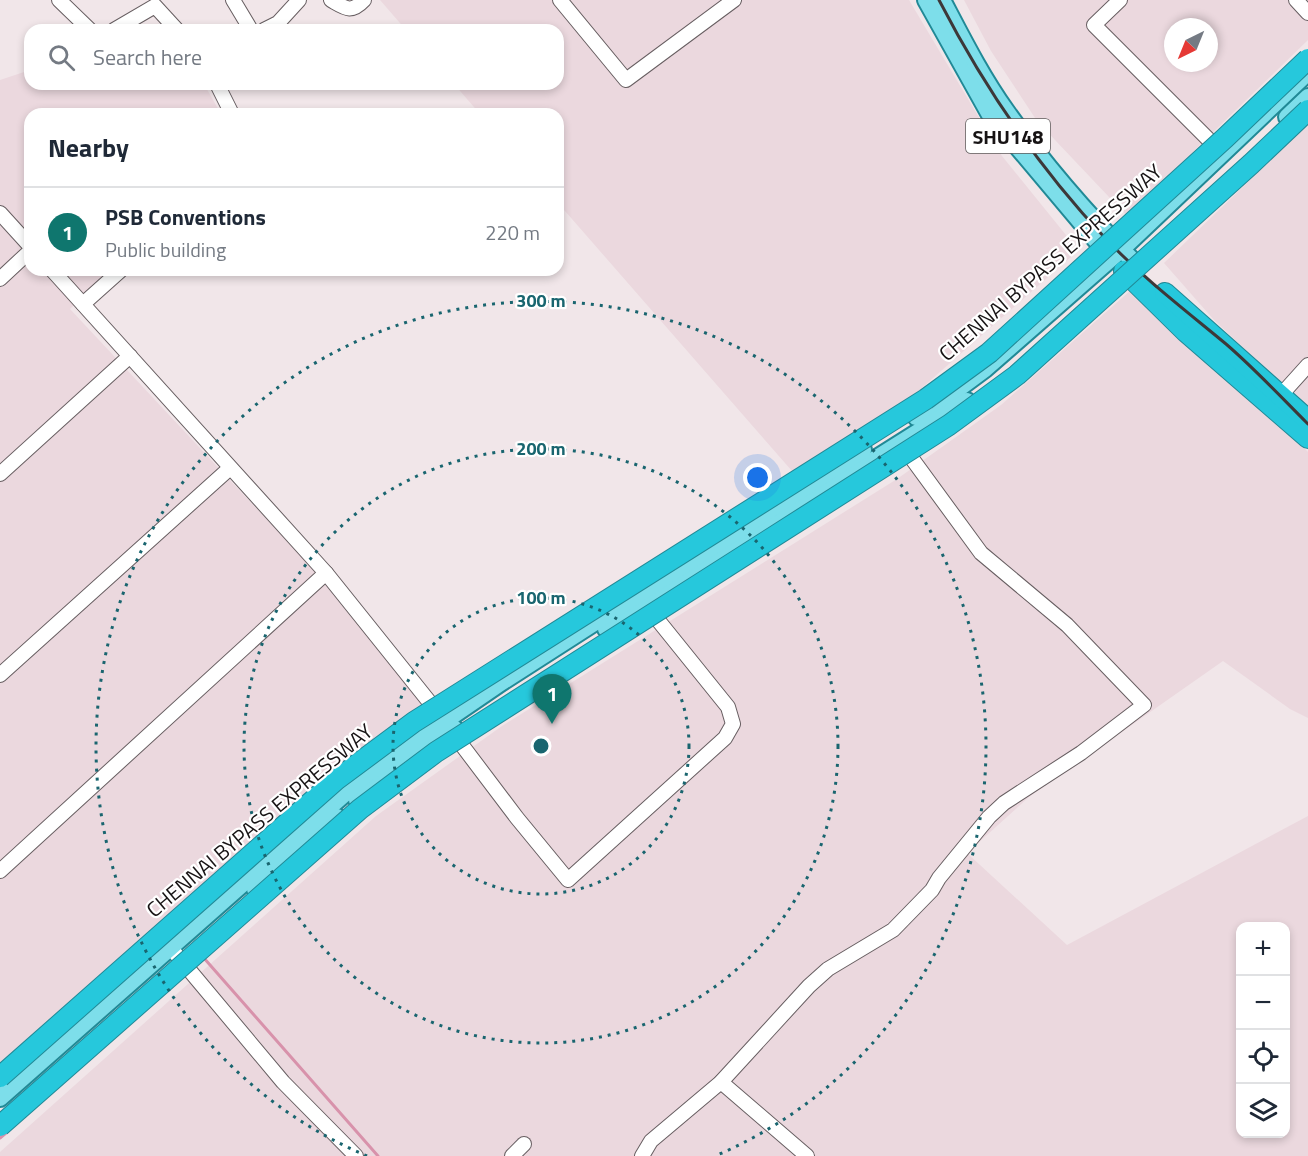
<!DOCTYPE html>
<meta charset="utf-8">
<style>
:root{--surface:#fff;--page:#f2f2f3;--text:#1f2937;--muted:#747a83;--line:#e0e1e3;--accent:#0f766e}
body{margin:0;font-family:"Titillium Web",sans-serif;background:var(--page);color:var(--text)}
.controls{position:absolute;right:18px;bottom:18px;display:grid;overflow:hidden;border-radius:12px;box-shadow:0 3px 9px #0003}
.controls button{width:54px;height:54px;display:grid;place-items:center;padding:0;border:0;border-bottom:2px solid var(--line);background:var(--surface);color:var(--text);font:30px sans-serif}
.compass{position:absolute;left:1164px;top:18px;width:54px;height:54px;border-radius:50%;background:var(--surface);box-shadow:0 3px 9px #0003;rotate:223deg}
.you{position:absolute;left:758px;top:478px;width:21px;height:21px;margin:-15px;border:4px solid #fff;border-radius:50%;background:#1a73e8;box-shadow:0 0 0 9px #1a73e833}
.badge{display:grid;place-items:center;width:39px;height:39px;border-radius:50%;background:var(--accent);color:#fff;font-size:20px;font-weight:700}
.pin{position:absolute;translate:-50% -50px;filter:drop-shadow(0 2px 3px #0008)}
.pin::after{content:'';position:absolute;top:32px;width:21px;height:18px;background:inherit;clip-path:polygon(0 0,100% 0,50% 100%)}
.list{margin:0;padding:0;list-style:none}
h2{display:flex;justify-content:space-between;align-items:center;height:78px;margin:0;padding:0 24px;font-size:26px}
h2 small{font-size:20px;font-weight:400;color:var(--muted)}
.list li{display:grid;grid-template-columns:39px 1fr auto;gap:18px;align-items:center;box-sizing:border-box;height:90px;padding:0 24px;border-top:2px solid var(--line)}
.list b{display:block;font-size:22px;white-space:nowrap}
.list p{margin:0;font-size:20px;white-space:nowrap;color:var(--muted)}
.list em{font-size:20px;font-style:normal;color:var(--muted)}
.icon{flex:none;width:33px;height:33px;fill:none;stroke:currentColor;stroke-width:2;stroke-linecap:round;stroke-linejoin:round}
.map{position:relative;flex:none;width:1308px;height:1156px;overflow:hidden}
.search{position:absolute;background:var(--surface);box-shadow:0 3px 9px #0003;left:24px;top:24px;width:540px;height:66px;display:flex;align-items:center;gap:15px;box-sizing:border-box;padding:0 21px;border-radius:18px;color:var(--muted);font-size:22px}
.panel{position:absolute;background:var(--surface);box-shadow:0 3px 9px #0003;left:24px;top:108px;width:540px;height:168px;border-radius:18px}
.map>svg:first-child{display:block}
.built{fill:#ebd8de;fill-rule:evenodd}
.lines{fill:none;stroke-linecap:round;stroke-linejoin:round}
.stream{stroke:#d892ab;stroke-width:3}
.minor-casing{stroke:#675e61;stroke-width:16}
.major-casing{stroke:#218996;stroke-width:20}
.highway-casing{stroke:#218996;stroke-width:22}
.minor{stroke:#fff;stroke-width:14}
.major{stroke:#7ddeea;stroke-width:16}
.highway{stroke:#26c8dc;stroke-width:20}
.rail{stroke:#3d3839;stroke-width:3}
.highway-bridge-casing{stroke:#218996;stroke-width:22;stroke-linecap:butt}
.highway-bridge{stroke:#26c8dc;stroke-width:20}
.ring{fill:none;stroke:#19656f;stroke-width:3;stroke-dasharray:3 6}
.labels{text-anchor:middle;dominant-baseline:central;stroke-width:4.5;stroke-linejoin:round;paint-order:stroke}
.shield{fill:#fff;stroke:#5d5a5a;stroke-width:1.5}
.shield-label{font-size:20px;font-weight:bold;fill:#171314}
.street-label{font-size:21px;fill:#171314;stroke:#fff}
.centre{fill:#19656f;stroke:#fff;stroke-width:3}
.ring-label{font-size:18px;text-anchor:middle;font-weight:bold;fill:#19656f;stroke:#fff;stroke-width:4.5;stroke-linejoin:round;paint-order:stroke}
</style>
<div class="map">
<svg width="1308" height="1156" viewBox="0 0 1308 1156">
<rect width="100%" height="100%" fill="#f1e6e9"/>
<g class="built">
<path d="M 380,0 L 909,0 L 1002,156 L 1070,240 L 1071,257 L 908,400 L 792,471 L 558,203 L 558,114 L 480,114 L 454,84 L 558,84 L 558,30 L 406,30 Z"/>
<path d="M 964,0 L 1308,0 L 1308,40 L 1127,216 L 1037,121 L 991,51 ZM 1173,27 L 1209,27 L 1209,63 L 1173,63 Z"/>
<path d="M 30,70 L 30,84 L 204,84 L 221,114 L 30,114 L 30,270 L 110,270 L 70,309 L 328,585 L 425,705 L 0,1067 L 0,80 Z"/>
<path d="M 1308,124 L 1308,409 L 1214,320 L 1164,263 Z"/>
<path d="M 1131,290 L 1275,417 L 1308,452 L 1308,718 L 1290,709 L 1223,661 L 1029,797 L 967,853 L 1067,945 L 1308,816 L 1308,1156 L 0,1156 L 0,1152 L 376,816 L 502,726 L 897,479 L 1001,405 ZM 1240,926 L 1286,926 L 1286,1134 L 1240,1134 Z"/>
</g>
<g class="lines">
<g class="stream">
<path d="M 203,957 L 378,1156"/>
<path d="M 0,1138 L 6,1133"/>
</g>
<defs>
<g id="minor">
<path d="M 59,0 L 90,30"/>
<path d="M 233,0 L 251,30"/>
<path d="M 331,0 C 345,8 351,14 364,0"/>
<path d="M 560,0 L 626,80 L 734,0"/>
<path d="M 1120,0 L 1094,25 L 1220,151"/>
<path d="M 1296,0 L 1308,13"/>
<path d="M 114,30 L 155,6 L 177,30"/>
<path d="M 264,30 L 278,23 L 299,0"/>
<path d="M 217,84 L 232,114"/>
<path d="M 0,213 L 30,246"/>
<path d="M 52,270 L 326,573 L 439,714"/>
<path d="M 0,279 L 30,251"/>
<path d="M 83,304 L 121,270"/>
<path d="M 1281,395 L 1308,365"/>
<path d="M 0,474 L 130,356"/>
<path d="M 0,675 L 230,468"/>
<path d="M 452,732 L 517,818 L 568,880 L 725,738 L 733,724 L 728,707 L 649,609"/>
<path d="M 0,871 L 326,573"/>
<path d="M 170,947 L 283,1082 L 356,1156"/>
<path d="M 721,1082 L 807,1156"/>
<path d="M 512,1156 L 524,1144"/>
<path d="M 642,1156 L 651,1141 L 721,1082 L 809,986 L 828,969 L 893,930 L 932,890 L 939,878 L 989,817 L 1004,803 L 1081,753 L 1144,705 L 1067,625 L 981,553 L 902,445"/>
</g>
<g id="major">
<path d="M 926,0 L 989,113 L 1111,258"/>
<path d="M 942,0 C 962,38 981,76 1006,111 C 1044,165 1088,215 1134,262"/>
<path d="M 1287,117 L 1308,97"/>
<path d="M 916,417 L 954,392 L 985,369 L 1122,249 L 1306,74"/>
<path d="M 606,629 L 967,401"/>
<path d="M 357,800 L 406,761 L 454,728"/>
<path d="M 255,889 L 337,817"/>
<path d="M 0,1098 L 366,775 L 502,682 L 863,450"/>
</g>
<g id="highway">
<path d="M 1124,271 L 1186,332 L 1308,438"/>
<path d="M 1165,293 L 1308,420"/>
</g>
</defs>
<use href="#minor" class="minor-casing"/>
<use href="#major" class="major-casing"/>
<use href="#highway" class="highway-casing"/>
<use href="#minor" class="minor"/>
<use href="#major" class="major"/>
<use href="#highway" class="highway"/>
<path class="rail" d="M 939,0 C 984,87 1038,167 1106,239 C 1143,278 1185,310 1226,344 C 1255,369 1281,397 1308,424"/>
<defs>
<g id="highway-bridge">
<path d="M 0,1077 L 336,780 L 414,722 L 926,399 L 989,353 L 1225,138 L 1308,59"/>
<path d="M 0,1126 L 360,809 L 436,752 L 949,425 L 1017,375 L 1251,164 L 1308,110"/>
</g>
</defs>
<use href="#highway-bridge" class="highway-bridge-casing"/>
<use href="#highway-bridge" class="highway-bridge"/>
</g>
<g class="ring">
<circle cx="541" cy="746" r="148"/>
<circle cx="541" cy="746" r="297"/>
<path d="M367 1156A445 445 0 1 1 715 1156"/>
</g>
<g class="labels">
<rect class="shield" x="966" y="119" width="84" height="34" rx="4.5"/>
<g class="shield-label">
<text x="1008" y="136">SHU148</text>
</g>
<g class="street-label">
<text transform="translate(1050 262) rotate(-41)">CHENNAI BYPASS EXPRESSWAY</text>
<text transform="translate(259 820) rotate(-40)">CHENNAI BYPASS EXPRESSWAY</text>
</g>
</g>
<circle cx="541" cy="746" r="9" class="centre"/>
<g class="ring-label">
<text x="541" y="307">300 m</text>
<text x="541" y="455">200 m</text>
<text x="541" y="604">100 m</text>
</g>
</svg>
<div class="controls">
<button>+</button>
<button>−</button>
<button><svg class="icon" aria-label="locate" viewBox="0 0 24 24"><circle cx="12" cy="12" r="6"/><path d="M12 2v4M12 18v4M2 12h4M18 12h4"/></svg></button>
<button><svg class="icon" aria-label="layers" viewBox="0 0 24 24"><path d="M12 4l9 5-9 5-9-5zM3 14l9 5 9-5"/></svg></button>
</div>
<svg class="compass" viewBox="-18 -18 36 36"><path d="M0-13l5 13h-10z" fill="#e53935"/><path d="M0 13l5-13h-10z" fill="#747a83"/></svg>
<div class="you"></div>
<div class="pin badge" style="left:552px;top:724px">1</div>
<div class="search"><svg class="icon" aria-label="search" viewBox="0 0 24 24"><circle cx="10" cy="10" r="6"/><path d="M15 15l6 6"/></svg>Search here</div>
<section class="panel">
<h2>Nearby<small></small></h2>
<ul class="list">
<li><span class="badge">1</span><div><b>PSB Conventions</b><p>Public building</p></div><em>220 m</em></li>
</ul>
</section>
</div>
